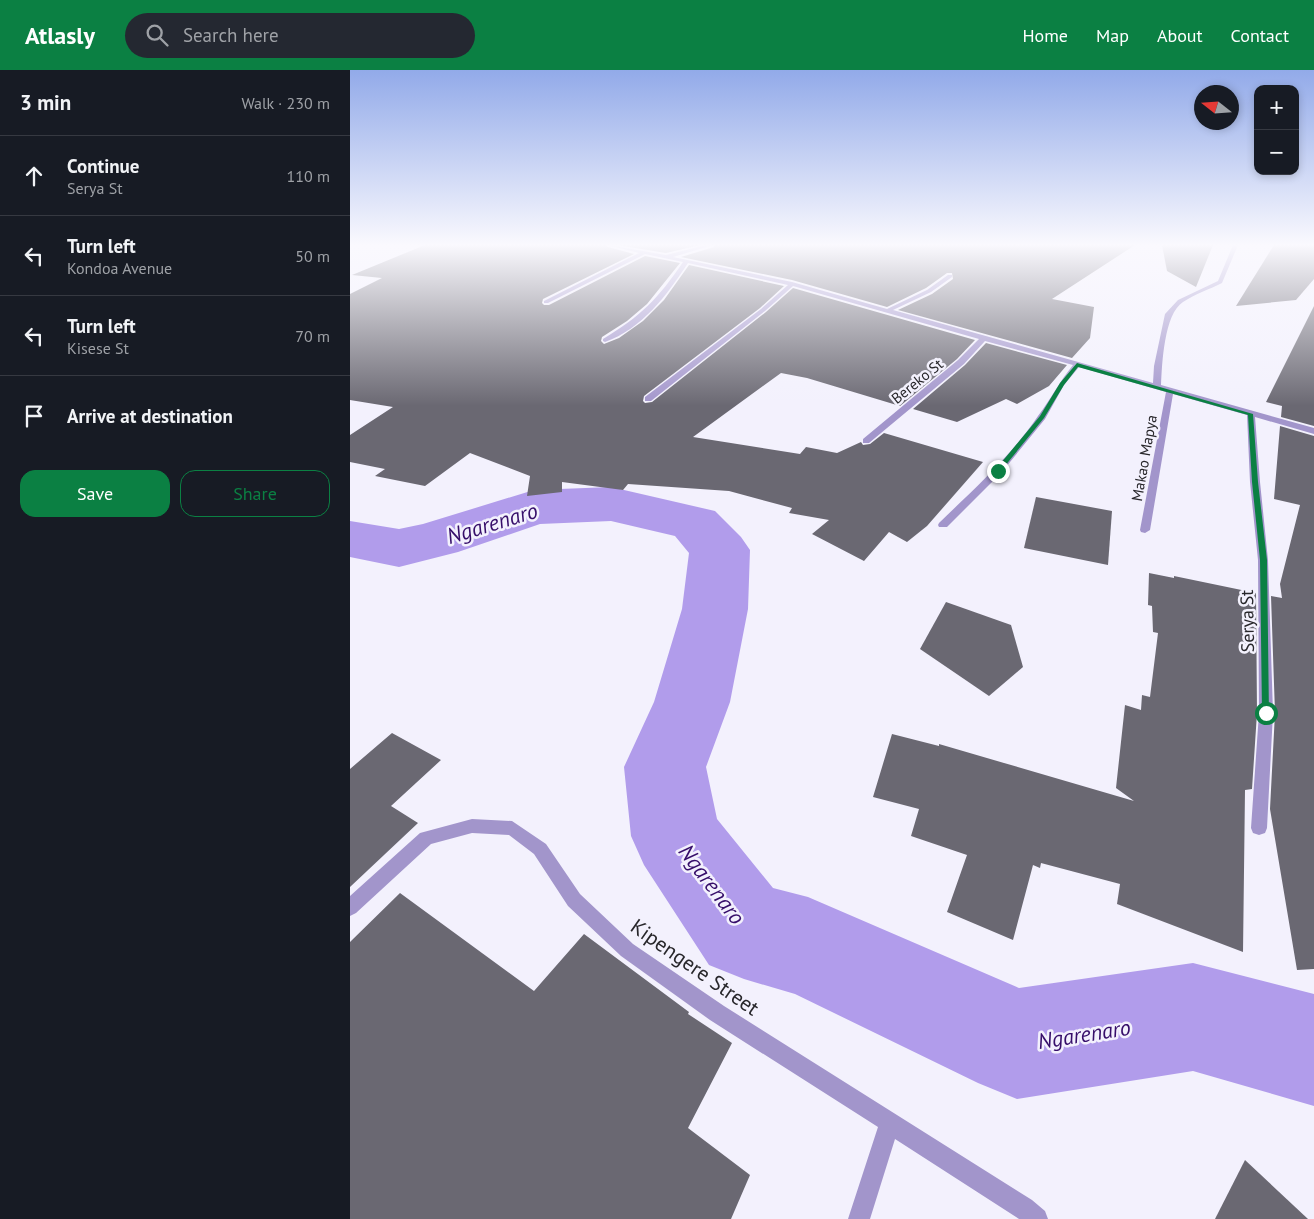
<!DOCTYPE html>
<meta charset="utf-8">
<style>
:root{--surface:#171b24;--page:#242831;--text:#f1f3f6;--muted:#9ea1a6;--line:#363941;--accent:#0b8043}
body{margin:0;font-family:"PT Sans",sans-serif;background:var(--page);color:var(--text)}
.controls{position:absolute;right:15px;top:15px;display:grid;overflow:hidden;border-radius:10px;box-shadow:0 2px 8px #0003}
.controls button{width:45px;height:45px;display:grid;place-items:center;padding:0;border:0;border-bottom:1px solid var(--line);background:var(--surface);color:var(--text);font:25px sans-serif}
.compass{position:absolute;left:844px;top:15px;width:45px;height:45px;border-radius:50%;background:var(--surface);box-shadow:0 2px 8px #0003;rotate:287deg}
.stop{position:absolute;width:15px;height:15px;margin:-11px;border:4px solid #0b8043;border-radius:50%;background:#fff}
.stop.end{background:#0b8043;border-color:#fff;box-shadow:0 1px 5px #0008}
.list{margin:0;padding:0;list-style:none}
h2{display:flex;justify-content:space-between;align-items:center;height:65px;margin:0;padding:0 20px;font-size:21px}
h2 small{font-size:16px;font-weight:400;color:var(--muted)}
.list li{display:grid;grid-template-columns:32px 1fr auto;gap:15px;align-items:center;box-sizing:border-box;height:80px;padding:0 20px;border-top:1px solid var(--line)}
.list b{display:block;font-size:19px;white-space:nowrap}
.list p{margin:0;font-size:16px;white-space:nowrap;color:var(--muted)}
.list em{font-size:16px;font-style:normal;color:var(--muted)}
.actions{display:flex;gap:10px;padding:15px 20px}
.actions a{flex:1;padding:11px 0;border:1px solid var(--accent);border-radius:15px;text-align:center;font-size:18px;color:var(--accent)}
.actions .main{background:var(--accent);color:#fff}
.icon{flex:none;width:28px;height:28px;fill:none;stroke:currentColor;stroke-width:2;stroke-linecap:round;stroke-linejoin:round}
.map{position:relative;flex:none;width:964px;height:1149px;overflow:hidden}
header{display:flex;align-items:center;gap:30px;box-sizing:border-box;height:70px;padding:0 25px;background:var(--accent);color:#fff}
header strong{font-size:24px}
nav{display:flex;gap:28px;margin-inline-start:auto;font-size:18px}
.search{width:350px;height:45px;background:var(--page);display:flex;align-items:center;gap:12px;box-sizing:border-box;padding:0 18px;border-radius:28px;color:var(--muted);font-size:19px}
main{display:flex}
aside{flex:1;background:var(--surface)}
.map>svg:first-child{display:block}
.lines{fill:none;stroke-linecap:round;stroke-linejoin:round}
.river{fill:#b19ceb;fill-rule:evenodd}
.building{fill:#6a6872}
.minor{fill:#a295cb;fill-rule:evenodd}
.route{fill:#0b8043}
.labels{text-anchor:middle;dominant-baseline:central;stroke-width:5;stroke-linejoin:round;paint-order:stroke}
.far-street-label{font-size:15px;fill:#28272b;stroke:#f3f1fd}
.street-label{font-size:18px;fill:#28272b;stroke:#f3f1fd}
.near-street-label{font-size:21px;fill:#28272b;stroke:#f3f1fd}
.near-water-label{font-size:22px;font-style:italic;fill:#360e6a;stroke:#f3f1fd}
</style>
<header>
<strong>Atlasly</strong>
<div class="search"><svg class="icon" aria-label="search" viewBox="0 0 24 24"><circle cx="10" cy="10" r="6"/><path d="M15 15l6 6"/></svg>Search here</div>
<nav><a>Home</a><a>Map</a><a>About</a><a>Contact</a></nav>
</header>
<main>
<aside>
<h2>3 min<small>Walk · 230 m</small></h2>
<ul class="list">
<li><svg class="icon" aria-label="ahead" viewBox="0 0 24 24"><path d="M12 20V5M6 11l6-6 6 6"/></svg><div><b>Continue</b><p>Serya St</p></div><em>110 m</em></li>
<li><svg class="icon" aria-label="left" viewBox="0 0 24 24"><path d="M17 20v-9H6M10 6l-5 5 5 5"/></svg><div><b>Turn left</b><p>Kondoa Avenue</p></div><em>50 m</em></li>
<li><svg class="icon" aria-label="left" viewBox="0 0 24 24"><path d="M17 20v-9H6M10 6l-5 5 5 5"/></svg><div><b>Turn left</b><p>Kisese St</p></div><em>70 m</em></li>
<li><svg class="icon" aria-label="arrive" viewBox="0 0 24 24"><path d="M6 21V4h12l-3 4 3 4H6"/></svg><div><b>Arrive at destination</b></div></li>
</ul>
<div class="actions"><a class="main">Save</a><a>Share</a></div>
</aside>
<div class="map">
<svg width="964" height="1149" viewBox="0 0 964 1149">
<rect width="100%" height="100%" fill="#f3f1fd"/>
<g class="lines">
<path class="river" d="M 261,417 L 365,441 L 391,467 L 400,480 L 398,539 L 380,632 L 356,697 L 367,749 L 423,818 L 458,827 L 669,918 L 843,893 L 964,924 L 964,1036 L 843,1001 L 667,1029 L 628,1013 L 445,924 L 394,909 L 359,895 L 294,795 L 281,766 L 274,697 L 304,632 L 332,539 L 339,483 L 325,466 L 261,451 L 190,454 L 108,482 L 49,497 L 0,487 L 0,451 L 49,459 L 73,454 L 184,420 Z"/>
</g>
<g class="building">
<path d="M 75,175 L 256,175 L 258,177 L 284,184 L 193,229 L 192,233 L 194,235 L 199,235 L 295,186 L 330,193 L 297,234 L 277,251 L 252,267 L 251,271 L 254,274 L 269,268 L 293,251 L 314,230 L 339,195 L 434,216 L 410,238 L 294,326 L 293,331 L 295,333 L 302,332 L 416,242 L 443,218 L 625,270 L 607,289 L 550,336 L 457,308 L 431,303 L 343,367 L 450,384 L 456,377 L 487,383 L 511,372 L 513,375 L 520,374 L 534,363 L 633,392 L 577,456 L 557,472 L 539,462 L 514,491 L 462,464 L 479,450 L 439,443 L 442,438 L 379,421 L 278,414 L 273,420 L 212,412 L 212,422 L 177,426 L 180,406 L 120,383 L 75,416 L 25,406 L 35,399 L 0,392 L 0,365 L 43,337 L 0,330 L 0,224 L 32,208 L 2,205 Z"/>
<path d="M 267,175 L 350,175 L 316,183 Z"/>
<path d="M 365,175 L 785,175 L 702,229 L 744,237 L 740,268 L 722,288 L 548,240 L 582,224 L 603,209 L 602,203 L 597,203 L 576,218 L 537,237 L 442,210 L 331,187 L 364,177 Z"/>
<path d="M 812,175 L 863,175 L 846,217 L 817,201 Z"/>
<path d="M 924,175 L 964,175 L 964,209 L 946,230 L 886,236 Z"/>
<path d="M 964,236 L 964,356 L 931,347 L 932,336 L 916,332 Z"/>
<path d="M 636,273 L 717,295 L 699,316 L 667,334 L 656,329 L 607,352 L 563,339 L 615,295 Z"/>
<path d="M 930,356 L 964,366 L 964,899 L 947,900 L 920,739 L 925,643 L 921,526 L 932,528 L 930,514 L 950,435 L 924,429 Z"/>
<path d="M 686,427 L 762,441 L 758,495 L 674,478 Z"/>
<path d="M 799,503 L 824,508 L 824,506 L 906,523 L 907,643 L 902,719 L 895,720 L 893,882 L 767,834 L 770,814 L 691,793 L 690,798 L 683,795 L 663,870 L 597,842 L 617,785 L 561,766 L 569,739 L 523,727 L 542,664 L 589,676 L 589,674 L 784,731 L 766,718 L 775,635 L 791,640 L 792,625 L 800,627 L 808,563 L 803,562 L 802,536 L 798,535 Z"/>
<path d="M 596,532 L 661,555 L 673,597 L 639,626 L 570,579 Z"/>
<path d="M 42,663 L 91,690 L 41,736 L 68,753 L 0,817 L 0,699 Z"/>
<path d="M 50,823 L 184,921 L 234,864 L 339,942 L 338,944 L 382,973 L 338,1058 L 400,1105 L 381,1149 L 0,1149 L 0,872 Z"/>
<path d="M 895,1090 L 958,1149 L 865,1149 Z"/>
</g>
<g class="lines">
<g class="minor">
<path d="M 258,175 L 316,185 L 356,175 L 363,175 L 323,187 L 442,212 L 537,239 L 577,220 L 598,205 L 602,205 L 602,207 L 581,222 L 543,240 L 803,313 L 804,296 L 815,244 L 828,230 L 868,211 L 883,175 L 888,175 L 872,213 C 860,219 845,224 833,232 C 814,244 812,294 811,315 L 964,358 L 964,364 L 905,347 L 910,412 L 918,490 L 923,643 L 917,758 L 915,763 L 909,765 L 903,763 L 901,758 L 909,643 L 908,490 L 900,412 L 897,345 L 823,324 L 800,460 L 795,463 L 791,462 L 790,460 L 816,322 L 729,297 L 714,315 L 695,349 L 651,403 L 597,457 L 589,457 L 588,455 L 589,453 C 624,419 661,386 688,346 C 701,329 709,312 723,295 L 635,271 L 614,294 L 519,373 L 513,373 L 513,369 L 608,290 L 629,269 L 443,216 L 415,241 L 301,331 L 295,331 L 295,327 L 411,239 L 438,215 L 338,193 C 317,225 292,259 255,272 L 253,271 L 253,269 C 291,246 308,229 333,192 L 295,184 L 198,233 L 194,233 L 194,231 L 289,183 Z"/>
<path d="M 122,749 L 162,751 L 196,774 L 230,824 L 283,874 L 374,936 L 682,1130 L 695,1141 L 698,1149 L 669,1149 L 545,1069 L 520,1149 L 498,1149 L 528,1057 L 360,950 L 271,886 L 218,836 L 184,784 L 159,765 L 122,763 L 81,774 L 6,843 L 0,846 L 0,826 L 70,763 Z"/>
</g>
</g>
<linearGradient id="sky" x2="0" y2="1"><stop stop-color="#92aae9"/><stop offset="0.52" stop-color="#faf9fe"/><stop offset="1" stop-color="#faf9fe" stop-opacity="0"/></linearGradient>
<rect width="964" height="336" fill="url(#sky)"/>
<path class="route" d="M 727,293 L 903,344 L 908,412 L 917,490 L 919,646 L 916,647 L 912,643 L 910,490 L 902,412 L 898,345 L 728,297 L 714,315 L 694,348 L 650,402 L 646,402 L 646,399 L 690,346 L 710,313 Z"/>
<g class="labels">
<g class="far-street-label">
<text transform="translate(567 311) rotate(-39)">Bereko St</text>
<text transform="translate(794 388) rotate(-80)">Makao Mapya</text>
</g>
<g class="street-label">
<text transform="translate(897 551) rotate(-91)">Serya St</text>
</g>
<g class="near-street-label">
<text transform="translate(345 897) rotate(35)">Kipengere Street</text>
</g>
<g class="near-water-label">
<text transform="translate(142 453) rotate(-17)">Ngarenaro</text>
<text transform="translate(362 814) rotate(53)">Ngarenaro</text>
<text transform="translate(734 964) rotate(-9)">Ngarenaro</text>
</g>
</g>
</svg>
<div class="controls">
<button>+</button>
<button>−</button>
</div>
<svg class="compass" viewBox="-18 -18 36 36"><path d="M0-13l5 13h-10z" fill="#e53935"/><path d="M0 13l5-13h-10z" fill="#9ea1a6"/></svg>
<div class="stop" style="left:916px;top:643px"></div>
<div class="stop end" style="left:648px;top:401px"></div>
</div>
</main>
